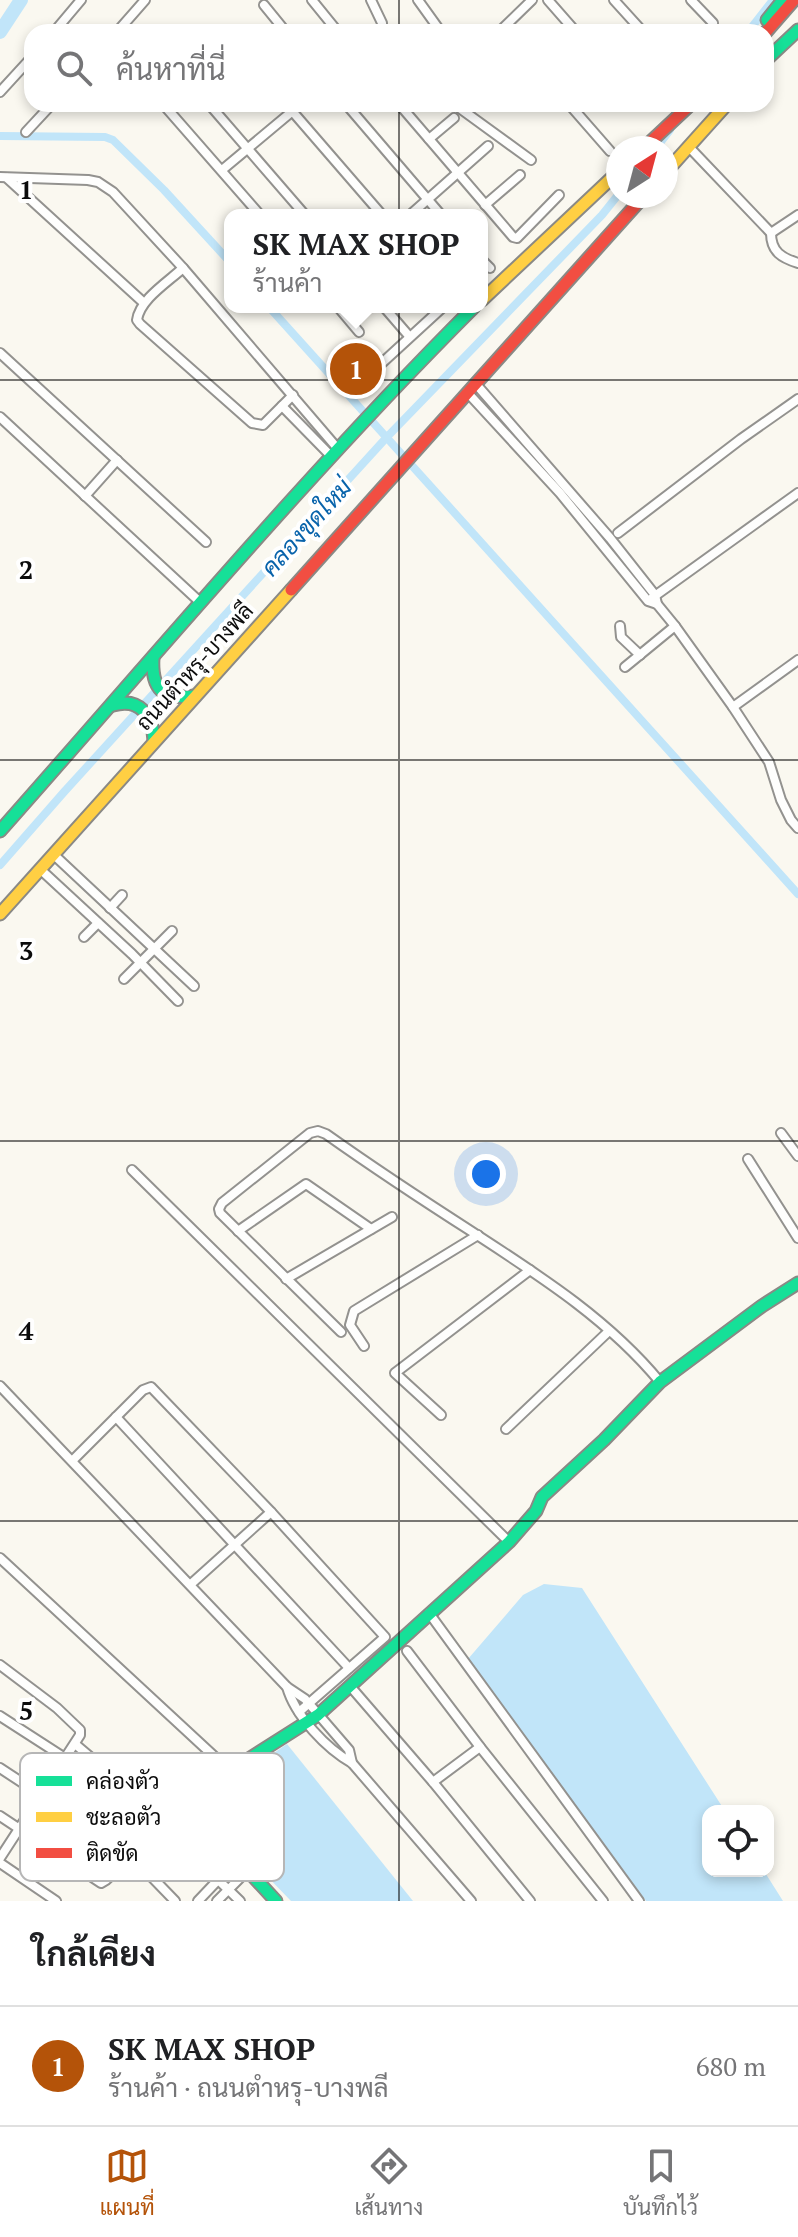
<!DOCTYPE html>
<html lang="th">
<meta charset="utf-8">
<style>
:root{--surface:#fff;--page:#f2f2f2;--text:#202124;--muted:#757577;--line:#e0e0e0;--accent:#b45309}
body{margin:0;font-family:"PT Serif",Sarabun,serif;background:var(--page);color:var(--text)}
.controls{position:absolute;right:24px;bottom:24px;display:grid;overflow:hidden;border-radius:16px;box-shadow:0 4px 12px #0003}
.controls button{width:72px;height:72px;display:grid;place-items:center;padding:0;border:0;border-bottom:2px solid var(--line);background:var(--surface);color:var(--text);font:40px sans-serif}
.compass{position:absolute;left:606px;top:136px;width:72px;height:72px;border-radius:50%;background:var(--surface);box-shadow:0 4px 12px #0003;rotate:36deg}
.you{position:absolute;left:486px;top:1174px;width:28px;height:28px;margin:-20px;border:6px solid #fff;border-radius:50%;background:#1a73e8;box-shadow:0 0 0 12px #1a73e833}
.badge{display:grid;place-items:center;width:52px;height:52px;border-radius:50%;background:var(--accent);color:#fff;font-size:26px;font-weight:700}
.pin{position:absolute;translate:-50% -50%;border:4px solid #fff;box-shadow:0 2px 8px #0006}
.popup{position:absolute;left:224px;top:209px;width:264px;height:104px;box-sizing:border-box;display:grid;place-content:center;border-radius:16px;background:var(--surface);filter:drop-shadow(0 2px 6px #0005);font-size:26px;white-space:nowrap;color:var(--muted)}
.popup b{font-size:30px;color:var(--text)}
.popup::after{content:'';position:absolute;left:50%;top:100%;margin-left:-16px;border:16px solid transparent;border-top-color:var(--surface)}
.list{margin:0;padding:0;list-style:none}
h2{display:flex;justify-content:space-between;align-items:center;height:104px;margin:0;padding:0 32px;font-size:34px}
h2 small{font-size:26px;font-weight:400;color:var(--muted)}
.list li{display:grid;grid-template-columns:52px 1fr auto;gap:24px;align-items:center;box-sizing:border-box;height:120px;padding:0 32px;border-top:2px solid var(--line)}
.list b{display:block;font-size:30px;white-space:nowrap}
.list p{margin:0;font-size:26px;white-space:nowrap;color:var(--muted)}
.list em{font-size:26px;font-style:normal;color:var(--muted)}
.icon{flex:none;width:44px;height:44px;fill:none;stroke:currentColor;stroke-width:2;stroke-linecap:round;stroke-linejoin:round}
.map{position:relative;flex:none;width:798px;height:1901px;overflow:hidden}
.search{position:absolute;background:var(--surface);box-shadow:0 4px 12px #0003;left:24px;right:24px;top:24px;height:88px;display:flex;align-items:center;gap:20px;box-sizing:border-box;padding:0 28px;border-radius:24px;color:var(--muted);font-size:30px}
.sheet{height:224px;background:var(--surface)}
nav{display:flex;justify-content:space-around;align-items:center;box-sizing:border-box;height:112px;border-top:2px solid var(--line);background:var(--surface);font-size:22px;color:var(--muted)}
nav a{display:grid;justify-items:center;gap:4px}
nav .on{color:var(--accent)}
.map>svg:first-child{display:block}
.water{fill:#c1e5f9}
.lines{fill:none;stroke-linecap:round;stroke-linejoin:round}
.canal{stroke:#c1e5f9;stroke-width:8}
.river{stroke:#c1e5f9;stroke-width:14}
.street-casing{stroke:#93928f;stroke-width:12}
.fast-casing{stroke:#8a8985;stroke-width:15}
.slow-casing{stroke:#8a8985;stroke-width:15}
.jam-casing{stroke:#8a8985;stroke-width:15}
.street{stroke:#fefefd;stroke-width:8}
.fast{stroke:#16e098;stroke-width:11}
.slow{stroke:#ffcf43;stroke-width:11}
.jam{stroke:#f24e42;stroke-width:11}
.grid{fill:none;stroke:#0c0c0c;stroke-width:2;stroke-opacity:0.55}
.labels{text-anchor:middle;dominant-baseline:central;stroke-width:8;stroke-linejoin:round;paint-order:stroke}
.street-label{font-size:22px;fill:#0c0c0c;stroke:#fff}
.water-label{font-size:24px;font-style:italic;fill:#0863ab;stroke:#fff}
.key{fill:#fff;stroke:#b6b6b6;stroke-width:2}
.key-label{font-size:22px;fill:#0c0c0c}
.grid-label{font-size:26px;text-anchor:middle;font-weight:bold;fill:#0c0c0c;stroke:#fff;stroke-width:8;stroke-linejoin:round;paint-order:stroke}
</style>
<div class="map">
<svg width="798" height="1901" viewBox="0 0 798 1901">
<rect width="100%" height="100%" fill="#faf8f0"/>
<g class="water">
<path d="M 544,1584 L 582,1588 L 725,1811 L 708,1811 L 708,1871 L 764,1871 L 783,1901 L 646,1901 L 468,1659 L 523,1595 Z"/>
<path d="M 287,1744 L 413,1901 L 291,1901 L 209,1816 L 234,1780 Z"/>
</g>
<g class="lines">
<g class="canal">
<path d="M 748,32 L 773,0"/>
<path d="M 0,136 L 105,137 L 113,140 L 164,190 L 230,262"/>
<path d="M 656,148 L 670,130"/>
<path d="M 269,307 L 798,894"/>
<path d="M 0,865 L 64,792 L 387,437 L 602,215 L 618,195"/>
</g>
<path class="river" d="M 0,32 L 21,0"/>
<defs>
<g id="street">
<path d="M 312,0 L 338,32"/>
<path d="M 371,0 L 382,23 L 382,32"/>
<path d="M 418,0 L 441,32"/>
<path d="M 548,0 L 576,32"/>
<path d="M 614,0 L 643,32"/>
<path d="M 691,0 L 713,23"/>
<path d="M 264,5 L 286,32"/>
<path d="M 54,32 L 81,0"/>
<path d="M 117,32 L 145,0"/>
<path d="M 499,32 L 532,0"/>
<path d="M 0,92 L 32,57"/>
<path d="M 163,104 L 260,215"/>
<path d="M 209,104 L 305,215"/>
<path d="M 286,104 L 382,215"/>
<path d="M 346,104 L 441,215"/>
<path d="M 399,104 L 513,237 L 517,238 L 559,195"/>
<path d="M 454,104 L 531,160"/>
<path d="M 569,104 L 610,151"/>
<path d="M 26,132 L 52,104"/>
<path d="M 429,139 L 454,118"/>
<path d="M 689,147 L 771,233 L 798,215"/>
<path d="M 222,170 L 301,104"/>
<path d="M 0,177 L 88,180 L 98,182 L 113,192 L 183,268 L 338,449"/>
<path d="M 7,178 L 144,303"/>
<path d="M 485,205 L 520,175"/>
<path d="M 410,215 L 488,146"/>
<path d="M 771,233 C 771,252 782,258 798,263"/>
<path d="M 482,260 L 490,268"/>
<path d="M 183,268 C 168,282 140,299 137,320 L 140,324 L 252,423 L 263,425 L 293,395"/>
<path d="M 338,307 L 359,332"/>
<path d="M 384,307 L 409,336"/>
<path d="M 0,353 L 206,542"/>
<path d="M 475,383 L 610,538 L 655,595 L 657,604"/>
<path d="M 359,384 L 443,307"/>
<path d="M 467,392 L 560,493 L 648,601 L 657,604 L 675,626 L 733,707 L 769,762 L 781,800 L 791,820 L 798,828"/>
<path d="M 282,406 L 331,456"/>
<path d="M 0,417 L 201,603"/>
<path d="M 85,496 L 117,460"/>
<path d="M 618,533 L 741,439 L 798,399"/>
<path d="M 652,598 L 798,493"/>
<path d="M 620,626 L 621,637 L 640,655"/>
<path d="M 625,667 L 675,626"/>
<path d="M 733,707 L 798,660"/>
<path d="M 53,854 L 194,986"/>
<path d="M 40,869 L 132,954 L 178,1001"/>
<path d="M 110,908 L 122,895"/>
<path d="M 84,937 L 98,923"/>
<path d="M 124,979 L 172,931"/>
<path d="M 781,1133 L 798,1156"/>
<path d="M 748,1159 L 798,1238"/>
<path d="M 132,1170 L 509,1542"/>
<path d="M 238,1231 L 306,1184 L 371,1229"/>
<path d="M 286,1279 L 392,1217"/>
<path d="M 341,1332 L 220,1213 L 219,1209 L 222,1203 L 310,1133 L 318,1131 L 326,1134 C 374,1168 424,1201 474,1233 C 540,1276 609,1320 660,1382"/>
<path d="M 364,1346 L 350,1325 L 354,1311 L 478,1235"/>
<path d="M 0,1386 L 287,1687 L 305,1699 L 349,1750 L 352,1763"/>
<path d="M 441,1415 L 395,1373 L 530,1270"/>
<path d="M 116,1417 L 349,1668"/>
<path d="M 506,1429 L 609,1331"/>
<path d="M 73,1460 L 143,1390 L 151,1387 L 271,1512 L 385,1637 L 299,1712"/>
<path d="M 0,1558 L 230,1771"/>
<path d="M 191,1584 L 271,1512"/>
<path d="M 429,1613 L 639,1901"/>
<path d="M 407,1651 L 480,1747 L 603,1901"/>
<path d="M 0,1665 L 57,1708 L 80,1730 L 80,1735 L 0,1858"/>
<path d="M 350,1686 L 433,1782 L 530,1901"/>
<path d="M 287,1687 C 295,1716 327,1749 352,1763 L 471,1901"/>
<path d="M 0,1716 L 65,1758"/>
<path d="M 75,1744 L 168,1823"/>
<path d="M 0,1768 L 41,1795"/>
<path d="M 433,1782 L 480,1747"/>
<path d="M 0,1816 L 98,1881 L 101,1883 L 106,1880 L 134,1854 L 136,1847 L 53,1776"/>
<path d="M 177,1840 L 240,1901"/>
<path d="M 0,1863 L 56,1901"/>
<path d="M 144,1869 L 175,1901"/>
<path d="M 198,1901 L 237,1860"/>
<path d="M 217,1901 L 247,1871"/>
</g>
<g id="fast">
<path d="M 767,20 L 783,0"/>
<path d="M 766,60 L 798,30"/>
<path d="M 153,657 C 151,690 163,700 195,696"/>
<path d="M 113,705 C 140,697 153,716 154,741"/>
<path d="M 0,831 C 156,655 308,473 474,307"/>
<path d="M 276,1901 L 199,1818 L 202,1807 L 230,1771 L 318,1715 L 509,1542 L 536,1511 L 542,1497 L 604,1440 L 660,1382 L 762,1306 L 798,1283"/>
</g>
<g id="slow">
<path d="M 666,172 L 727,104"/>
<path d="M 482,300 L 618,172"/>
<path d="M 0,914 L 291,590"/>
</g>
<g id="jam">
<path d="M 766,32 L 794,0"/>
<path d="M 644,148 L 691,104"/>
<path d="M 291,590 L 644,196"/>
</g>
</defs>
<use href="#street" class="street-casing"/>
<use href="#fast" class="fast-casing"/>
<use href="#slow" class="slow-casing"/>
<use href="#jam" class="jam-casing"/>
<use href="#street" class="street"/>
<use href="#fast" class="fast"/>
<use href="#slow" class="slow"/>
<use href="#jam" class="jam"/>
</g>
<path class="grid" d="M 399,0 L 399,32M 399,104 L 399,1901M 0,380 L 798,380M 0,760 L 798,760M 0,1141 L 798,1141M 0,1521 L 798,1521"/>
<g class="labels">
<g class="street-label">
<text transform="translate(194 666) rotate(-48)">ถนนตำหรุ-บางพลี</text>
</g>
<g class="water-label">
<text transform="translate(306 527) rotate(-48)">คลองขุดใหม่</text>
</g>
</g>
<rect x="20" y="1753" width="264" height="128" rx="12" class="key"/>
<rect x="36" y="1776" width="36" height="10" fill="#16e098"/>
<rect x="36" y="1812" width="36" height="10" fill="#ffcf43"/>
<rect x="36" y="1848" width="36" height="10" fill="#f24e42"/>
<g class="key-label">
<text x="86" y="1789">คล่องตัว</text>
<text x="86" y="1825">ชะลอตัว</text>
<text x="86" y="1861">ติดขัด</text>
</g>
<g class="grid-label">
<text x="26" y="199">1</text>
<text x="26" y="579">2</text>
<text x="26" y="960">3</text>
<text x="26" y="1340">4</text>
<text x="26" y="1720">5</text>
</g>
</svg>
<div class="controls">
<button><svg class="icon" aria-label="locate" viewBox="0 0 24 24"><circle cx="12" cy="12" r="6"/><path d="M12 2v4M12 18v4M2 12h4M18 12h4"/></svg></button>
</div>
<svg class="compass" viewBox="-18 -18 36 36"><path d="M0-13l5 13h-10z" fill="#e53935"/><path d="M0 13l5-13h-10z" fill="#757577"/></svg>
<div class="you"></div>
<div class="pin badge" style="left:356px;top:369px">1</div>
<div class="popup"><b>SK MAX SHOP</b>ร้านค้า</div>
<div class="search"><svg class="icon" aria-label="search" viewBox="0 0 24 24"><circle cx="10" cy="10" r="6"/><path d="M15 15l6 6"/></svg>ค้นหาที่นี่</div>
</div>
<section class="sheet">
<h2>ใกล้เคียง<small></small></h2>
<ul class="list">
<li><span class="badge">1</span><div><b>SK MAX SHOP</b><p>ร้านค้า · ถนนตำหรุ-บางพลี</p></div><em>680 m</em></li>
</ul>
</section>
<nav>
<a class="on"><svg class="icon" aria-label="map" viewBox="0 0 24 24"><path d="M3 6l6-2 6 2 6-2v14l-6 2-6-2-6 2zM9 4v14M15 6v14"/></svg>แผนที่</a>
<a><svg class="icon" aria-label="directions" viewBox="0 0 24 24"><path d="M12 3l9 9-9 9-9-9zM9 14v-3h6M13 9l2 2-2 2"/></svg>เส้นทาง</a>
<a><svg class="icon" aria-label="saved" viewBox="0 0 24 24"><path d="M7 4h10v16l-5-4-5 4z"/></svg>บันทึกไว้</a>
</nav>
